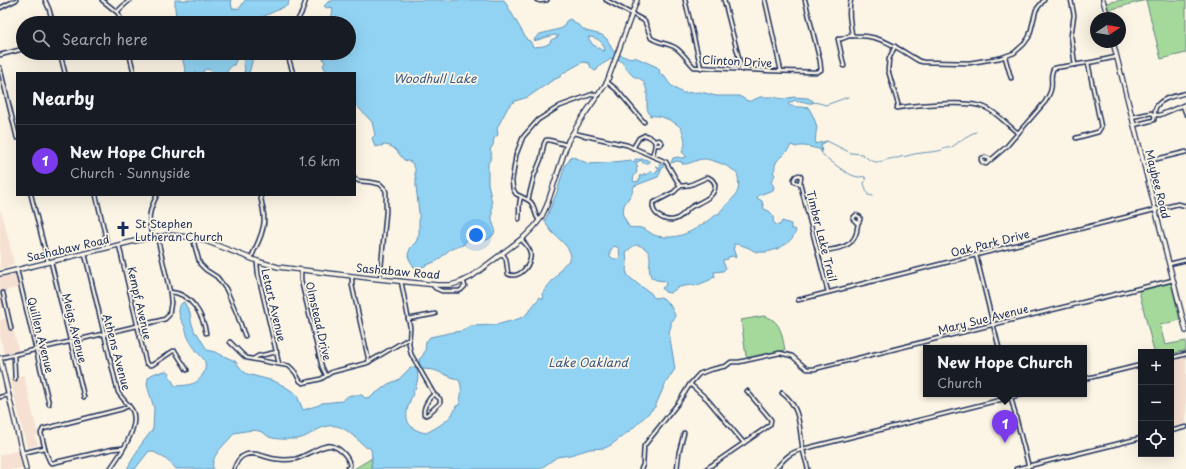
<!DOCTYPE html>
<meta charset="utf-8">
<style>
:root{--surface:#171b24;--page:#20242c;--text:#f1f3f6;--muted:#9ea1a6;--line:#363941;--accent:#7c3aed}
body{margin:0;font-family:"Playpen Sans",sans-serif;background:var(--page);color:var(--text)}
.controls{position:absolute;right:12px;bottom:12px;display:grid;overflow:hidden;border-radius:0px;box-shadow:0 4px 16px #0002}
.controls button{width:36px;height:36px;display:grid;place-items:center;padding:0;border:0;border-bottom:1px solid var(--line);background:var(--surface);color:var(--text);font:20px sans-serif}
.compass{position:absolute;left:1090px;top:12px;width:36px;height:36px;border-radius:50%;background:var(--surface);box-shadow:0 4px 16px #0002;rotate:78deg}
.you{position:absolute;left:476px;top:235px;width:14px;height:14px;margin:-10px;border:3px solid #fff;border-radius:50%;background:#1a73e8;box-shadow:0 0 0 6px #1a73e833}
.badge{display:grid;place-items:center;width:26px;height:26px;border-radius:50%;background:var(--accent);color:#fff;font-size:13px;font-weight:700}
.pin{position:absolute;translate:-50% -33px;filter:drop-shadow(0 1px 2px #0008)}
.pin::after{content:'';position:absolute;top:21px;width:14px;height:12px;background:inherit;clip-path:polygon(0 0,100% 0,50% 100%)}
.popup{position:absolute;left:923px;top:345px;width:164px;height:52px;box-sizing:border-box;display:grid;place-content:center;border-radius:0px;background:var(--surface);filter:drop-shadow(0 1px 3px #0005);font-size:13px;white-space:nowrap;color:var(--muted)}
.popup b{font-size:15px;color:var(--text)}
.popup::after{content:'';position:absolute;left:50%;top:100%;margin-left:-8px;border:8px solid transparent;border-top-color:var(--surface)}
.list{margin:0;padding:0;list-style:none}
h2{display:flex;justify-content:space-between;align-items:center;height:52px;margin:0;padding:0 16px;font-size:17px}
h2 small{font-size:13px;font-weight:400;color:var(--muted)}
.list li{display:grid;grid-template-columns:26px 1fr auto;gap:12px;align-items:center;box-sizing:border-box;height:72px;padding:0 16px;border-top:1px solid var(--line)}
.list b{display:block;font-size:15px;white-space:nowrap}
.list p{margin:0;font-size:13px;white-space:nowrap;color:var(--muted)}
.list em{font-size:13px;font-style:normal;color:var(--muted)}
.icon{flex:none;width:22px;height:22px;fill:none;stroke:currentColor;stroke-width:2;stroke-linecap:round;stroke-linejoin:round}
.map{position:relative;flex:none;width:1186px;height:469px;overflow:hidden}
.search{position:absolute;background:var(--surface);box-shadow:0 4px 16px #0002;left:16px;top:16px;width:340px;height:44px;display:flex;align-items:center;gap:10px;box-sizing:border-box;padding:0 14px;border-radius:22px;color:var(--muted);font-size:15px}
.panel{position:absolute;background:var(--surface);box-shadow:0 4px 16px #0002;left:16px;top:72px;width:340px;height:124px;border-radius:0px}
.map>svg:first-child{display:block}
.built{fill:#f6e0d2}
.green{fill:#a5d99b;stroke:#60847c}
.water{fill:#92d3f3;stroke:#6291b7;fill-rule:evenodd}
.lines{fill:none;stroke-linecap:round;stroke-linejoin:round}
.stream{stroke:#6291b7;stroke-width:1}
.street-casing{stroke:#1b2f5e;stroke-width:5.5}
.secondary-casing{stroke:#1b2f5e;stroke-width:6}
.street{stroke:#fcf5e5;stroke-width:2.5}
.secondary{stroke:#fcf5e5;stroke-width:3.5}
.labels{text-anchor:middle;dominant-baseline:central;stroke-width:3.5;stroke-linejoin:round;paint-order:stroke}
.street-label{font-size:11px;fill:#1b2f5e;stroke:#fcf5e5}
.poi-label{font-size:11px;fill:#1b2f5e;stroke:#fcf5e5;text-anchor:start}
.water-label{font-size:12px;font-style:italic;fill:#395883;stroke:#fcf5e5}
</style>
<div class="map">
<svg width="1186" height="469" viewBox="0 0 1186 469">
<rect width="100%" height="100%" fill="#fcf5e5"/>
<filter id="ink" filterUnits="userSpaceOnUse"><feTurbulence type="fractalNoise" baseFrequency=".025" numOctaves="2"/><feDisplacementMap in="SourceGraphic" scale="8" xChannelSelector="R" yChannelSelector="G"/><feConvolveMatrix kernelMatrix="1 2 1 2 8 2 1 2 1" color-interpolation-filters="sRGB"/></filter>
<g filter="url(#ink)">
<g class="built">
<path d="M 0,211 L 1,211 L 6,229 L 14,264 L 0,269 Z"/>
<path d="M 15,274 L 18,276 L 20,286 L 19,287 L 2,292 L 5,307 L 0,308 L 0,277 Z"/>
<path d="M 10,317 L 19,352 L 7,355 L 4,353 L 0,337 L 0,320 Z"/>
<path d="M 1186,357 L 1186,423 L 1171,427 L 1171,361 Z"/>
<path d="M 24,375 L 38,435 L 35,436 L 38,445 L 27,448 L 10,378 Z"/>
<path d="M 20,450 L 24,469 L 0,469 L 0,455 Z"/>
</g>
<g class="green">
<path d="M 1120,0 L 1186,0 L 1186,53 L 1161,59 L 1146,0 L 1108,10 L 1106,3 Z"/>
<path d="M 1171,283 L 1180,320 L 1160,325 L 1165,345 L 1186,341 L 1186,350 L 1171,354 L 1171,352 L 1154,352 L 1139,291 Z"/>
<path d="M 764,316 C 781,320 782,335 785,350 L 749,358 L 746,356 L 741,320 Z"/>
<path d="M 372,458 L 371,469 L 354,469 Z"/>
</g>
<g class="water">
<path d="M 175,0 L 231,0 L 232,8 L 234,9 L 240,8 L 245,0 L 289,0 L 288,5 L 286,6 L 256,20 L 254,23 L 177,23 L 175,9 Z"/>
<path d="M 334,0 L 504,0 L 527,40 L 530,41 L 533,47 L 544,46 L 550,43 L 551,40 L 558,37 L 559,36 L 554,35 L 534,41 L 534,40 L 537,36 L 540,34 L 563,28 L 566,21 L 570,19 L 586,31 L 602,35 L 607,39 L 613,51 L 616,53 L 625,57 L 637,58 L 657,67 L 659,69 L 660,74 L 665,77 L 669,83 L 674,88 L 683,93 L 701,92 L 716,96 L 739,96 L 748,101 L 751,101 L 760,97 L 773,97 L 783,99 L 794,97 L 808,98 L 813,101 L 813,103 C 807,104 803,100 798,102 L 795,100 L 788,104 C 791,108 800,106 806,108 L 807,106 C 812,112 815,120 817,128 L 816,132 L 815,144 L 827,141 L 821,145 L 822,153 L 819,149 C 812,148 803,144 796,147 L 791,145 C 787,154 778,157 776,163 C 774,166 776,169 773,172 L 775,175 L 771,182 L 774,187 L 773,190 L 759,195 L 757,198 L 762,201 L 764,209 L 769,211 L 774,216 L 773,221 L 776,225 L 780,225 L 782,221 L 791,224 L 791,229 L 794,229 L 796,230 C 793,245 768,256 754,251 C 752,250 751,249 749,248 C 744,246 739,244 734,244 L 734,248 L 733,248 L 736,257 L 735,258 L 734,256 L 728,257 L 728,259 L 723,260 L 723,262 L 726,268 L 723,271 L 714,272 L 715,277 L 712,278 L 710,280 L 695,286 L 691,285 L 679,287 L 670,293 L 665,292 L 662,288 L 666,285 L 665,281 L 656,280 L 651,277 C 648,267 650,267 650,258 C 651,252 642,245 637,245 C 633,245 629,250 626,252 L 627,265 L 626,270 L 628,276 L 639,285 L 651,293 L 653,297 L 656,298 L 660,297 L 663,298 L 670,305 L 675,315 L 674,319 L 671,322 L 671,326 L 669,332 L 675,369 L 665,384 L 655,407 L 632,429 L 611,445 L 605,448 L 590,449 L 570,455 L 557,457 L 540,469 L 371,469 L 372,458 L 371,449 L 368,447 L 367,448 C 361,443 347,429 340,427 C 321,421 312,437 297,439 C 289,439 277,440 269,437 C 266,435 263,432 259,431 C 252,429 241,432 234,433 C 227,444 210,454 213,469 L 176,469 C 172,463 156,451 149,451 L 135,469 L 127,469 L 140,446 L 153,429 L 154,408 L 147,385 L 148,378 L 151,375 L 158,372 L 159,374 L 160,373 L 160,372 L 166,371 L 170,373 L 169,375 L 175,386 L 177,386 C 188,385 198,385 203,374 C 205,371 206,366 205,362 C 204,358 198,354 196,350 C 193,346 188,339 187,334 C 186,331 186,329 184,325 C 180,319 176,309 182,303 L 184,302 L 190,313 L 191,321 L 195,333 L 197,333 L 207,350 L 215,352 L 235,361 L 242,370 L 247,374 L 274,381 L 284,386 L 295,393 L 298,398 L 303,410 L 319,405 L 322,403 L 342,401 L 348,396 L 351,395 L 362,395 L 365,398 L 371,397 L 373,395 L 379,391 L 388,384 L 398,380 L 409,369 L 414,367 L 417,367 L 420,365 L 419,359 L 422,357 L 425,351 L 426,342 L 430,337 L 454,332 L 462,331 L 471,326 L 496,325 L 518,319 L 525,316 L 540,297 L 543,299 L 544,298 L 542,295 L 542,294 C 546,288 550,283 555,278 C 559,273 562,264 569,261 L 569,258 L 571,256 C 568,241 550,236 545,221 L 557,192 L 565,165 L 569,161 L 571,156 L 589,164 L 604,163 L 631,160 L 632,162 L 635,161 L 635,159 C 641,160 645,157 650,162 L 649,163 L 643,163 L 641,160 L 636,163 L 638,167 L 636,168 L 637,172 L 634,176 L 633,180 L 634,182 L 639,181 L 640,179 L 639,176 L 644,175 L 644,173 L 646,175 L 651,171 L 655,173 L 656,173 L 656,171 L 660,170 L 660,169 L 655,166 L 660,168 L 659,164 L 664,165 L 658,177 L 634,186 L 632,193 L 624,205 L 623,213 L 622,213 L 629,227 C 632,228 637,227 641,228 C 647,229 651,235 657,236 C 682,241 697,228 716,215 L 716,214 L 719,214 C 723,205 735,200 738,190 C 739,186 739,178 737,174 C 733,167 711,159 704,159 C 696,159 690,165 682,164 L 682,162 L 677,161 L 671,163 L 673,158 L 678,157 L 681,158 L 687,157 L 682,152 C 683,149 685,146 685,143 C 685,140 683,131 681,128 C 675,121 658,114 650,116 C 649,113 647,110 647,107 C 647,99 648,92 645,85 C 643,78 638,79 633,76 C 625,70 620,51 608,61 C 603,64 599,65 597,70 L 595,71 L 591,68 L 589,63 L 583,62 L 563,73 L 560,77 L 553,80 L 528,97 L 515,101 L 508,107 L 497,128 L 498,135 L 494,138 L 493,145 L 490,150 C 493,153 491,160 488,163 L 488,183 L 492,203 L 492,220 L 494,227 L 495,228 L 494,234 L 489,239 L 477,243 L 473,242 L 470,239 L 468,239 L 463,245 L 449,250 L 437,261 L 427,265 L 420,268 L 414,267 L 409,259 L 408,254 L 411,247 L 416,242 L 419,234 L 419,213 L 416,186 L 416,179 L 415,175 L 415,168 L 411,162 L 404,160 L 395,149 L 390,146 L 385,145 L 375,147 L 372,138 L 375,135 L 372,122 L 355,104 L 355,73 L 327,73 L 323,65 L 325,63 L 321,53 L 349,53 L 349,23 L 331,23 C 330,17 334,13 332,7 L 327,8 L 324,6 L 328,2 ZM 588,37 C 597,37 604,42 605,51 L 603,51 L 592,44 ZM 614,246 L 619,248 L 620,258 C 616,260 613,259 610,256 L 610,251 ZM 421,367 L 422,367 L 423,369 L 434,370 L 459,380 C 463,388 461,397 459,405 L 456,406 C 453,419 438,427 426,433 C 400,428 405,410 414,392 L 413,391 L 413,389 L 415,390 L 418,378 L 417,369 Z"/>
<path d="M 182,53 L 240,53 C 237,57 236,61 234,65 L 232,65 L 226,73 L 213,73 C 211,70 208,68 204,70 L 203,73 L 186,73 L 183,61 Z"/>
<path d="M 246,53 L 252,53 L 252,62 L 249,73 L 244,73 L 245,68 L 243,63 Z"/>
</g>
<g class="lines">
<g class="stream">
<path d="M 813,102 L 819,103 L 826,105 L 848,97"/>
<path d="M 827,141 L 851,153 L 862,154 L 864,156 L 866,157 C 878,168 886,157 898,158 L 900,157 C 907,157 914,153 922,153 C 928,152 933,152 938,151 C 944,150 945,147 950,148 C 959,143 964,136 976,132"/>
<path d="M 822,154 C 832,162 846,175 858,177 C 860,177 863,176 865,177 L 866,180 L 864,183 C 864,184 867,192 868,195 L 873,196"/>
</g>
<defs>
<g id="street">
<path d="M 45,0 L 49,9 L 53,23"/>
<path d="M 102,0 L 118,13 L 122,23"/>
<path d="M 537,0 L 540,1 L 547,0"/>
<path d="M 606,0 L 643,20 L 645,22 L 651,38 C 658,43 668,43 676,48 C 683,53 688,61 694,67 L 772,71 L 817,72 L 821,70 L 820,61 L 805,0"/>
<path d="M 685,0 L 701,68"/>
<path d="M 724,0 L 742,70"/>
<path d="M 765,0 L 781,71"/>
<path d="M 851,0 C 847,12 851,24 852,36"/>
<path d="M 1071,0 L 1074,15 L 1071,36 L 1075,65"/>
<path d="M 0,8 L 16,0"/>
<path d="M 117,12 L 123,6 L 130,0"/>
<path d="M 296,23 L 302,12 L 306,0"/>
<path d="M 895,46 L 889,59 L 888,70 L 898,104 L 897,108 C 916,105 968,100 984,107 C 997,112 1007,125 1018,133"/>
<path d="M 60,53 L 65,73"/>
<path d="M 129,53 L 134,73"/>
<path d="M 287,53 L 293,73"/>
<path d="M 0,55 L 23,49"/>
<path d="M 1005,57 L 1011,78"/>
<path d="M 844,66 L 838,39 C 842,40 845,37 849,36 C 853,36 858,36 862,36 C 884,37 900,50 919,61 L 923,62 L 969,63 L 1000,58 L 1014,53 L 1024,44 L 1029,37 L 1031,30 L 1036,10 L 1044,0"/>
<path d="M 0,68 L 17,138"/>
<path d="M 607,82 L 617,90 L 644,122"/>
<path d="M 1183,106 L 1186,114"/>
<path d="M 1132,117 L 1151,113 L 1155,115 L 1160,115 L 1186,104"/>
<path d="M 1134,125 L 1154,120 C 1155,116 1154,111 1156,107 C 1162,97 1177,96 1186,93"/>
<path d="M 573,133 L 627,145 L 666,162 L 680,186"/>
<path d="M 1076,138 L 1098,132 L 1101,127 L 1088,63"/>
<path d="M 655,141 L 659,140 L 662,143 L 660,145 L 656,145"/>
<path d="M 633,148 L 639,138 L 645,135 C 658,140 656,144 652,156"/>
<path d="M 990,159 L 985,157 L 982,158 L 981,160 L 983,163 L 986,164 L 1006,147 L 1045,102 C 1048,97 1050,94 1051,89 C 1053,81 1049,75 1054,68 L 1093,62 L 1116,57"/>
<path d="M 1144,162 L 1186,152"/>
<path d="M 708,177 C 712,179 715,181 715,186 C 715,198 699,202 691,207 C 685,211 681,219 673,220 C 664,221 651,214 653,203 L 674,192 L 680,186 L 690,185 Z"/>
<path d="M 355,179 L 359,181 L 370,182 L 380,184 L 385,189 L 386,192 L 386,212 L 380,279"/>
<path d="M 800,183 L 797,183 L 794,181 L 794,179 L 796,176 L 799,175 L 801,177 L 800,183 L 828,292"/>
<path d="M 31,195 L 48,262"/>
<path d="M 96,195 L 108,247"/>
<path d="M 528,200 L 516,194 L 513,189 L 512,181 L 516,155 L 523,137 L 538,120 L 560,106 L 593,94 L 599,95"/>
<path d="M 519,219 C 520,211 518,204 521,197"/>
<path d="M 539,220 C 533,214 536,204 528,200 L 534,176 L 541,159 L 544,144 L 546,140 L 549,140 L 567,145"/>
<path d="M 152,237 C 148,218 148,213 157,195"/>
<path d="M 195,238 L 194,242 L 195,247 L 200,264 L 206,270 L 217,277 L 226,289 L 237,314 L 243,331 L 245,336"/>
<path d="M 119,245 L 146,363 L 149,365 L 152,365 L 173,351 L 175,351 L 187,370"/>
<path d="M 818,252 C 831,249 851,250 856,234 C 858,229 856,225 860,220 L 860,217 L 856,215 L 854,217 L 853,219 L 857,223"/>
<path d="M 502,253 L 506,259 L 508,274 C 520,280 533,263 530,252 C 529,247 524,243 521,239"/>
<path d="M 85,254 L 118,392 C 122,399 130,405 133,412 C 139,429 119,456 110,469"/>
<path d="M 976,255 L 999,348"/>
<path d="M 251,258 C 256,246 264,233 264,220 C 264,211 262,203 260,195"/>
<path d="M 258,261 L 257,263 L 258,274 L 279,364"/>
<path d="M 51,262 L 84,397"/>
<path d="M 1169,264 L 1186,260"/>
<path d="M 17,270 L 49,404"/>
<path d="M 301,270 L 301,280 L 322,367 L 326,375"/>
<path d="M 352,276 L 352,285 L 369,362"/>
<path d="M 401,281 L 410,327 L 409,344 L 411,354 L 434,394"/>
<path d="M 433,285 L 435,288 L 442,291 L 459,291 L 461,290 L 465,286 L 463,281"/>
<path d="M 170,292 C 191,293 203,315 206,333"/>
<path d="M 3,293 L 11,328"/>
<path d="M 798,300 L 1166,207 L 1178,204 L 1186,206"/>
<path d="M 408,319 L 435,314"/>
<path d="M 230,342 L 243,355 L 247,358 L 289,366 L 295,372 L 300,381 L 303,383 L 321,379 L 332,372 L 367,363 L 406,340 L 409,340"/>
<path d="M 14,355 L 15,379"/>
<path d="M 0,358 L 158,321 L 165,319 L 169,315 L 171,303 L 170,292 L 157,236"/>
<path d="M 1171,358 L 1186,354"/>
<path d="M 253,359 L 258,356 L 277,352"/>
<path d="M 1084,379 L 1141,365"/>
<path d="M 690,384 L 707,399 L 744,443"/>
<path d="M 782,393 C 800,406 799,425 802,444 C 803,453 806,461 808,469"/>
<path d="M 434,394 L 440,399 L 440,403 L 428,414 L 426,415 L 424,414 C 423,407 429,398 434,394 Z"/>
<path d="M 1010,394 L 1028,464 L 1028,469"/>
<path d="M 0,397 L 9,395"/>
<path d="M 1171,431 L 1186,427"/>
<path d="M 123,448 L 113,449 L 52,463 L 50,462 L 46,453 L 41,433 L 43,429 L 47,428 L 122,409 L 128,406"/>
<path d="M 22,453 L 44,448"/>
<path d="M 234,469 C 236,463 239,457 245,455 C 255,451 266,458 276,459 C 282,460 288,460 295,459 C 306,457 323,443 332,446 C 340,448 349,457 350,466 L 347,469"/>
<path d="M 641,469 L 643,465 L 644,446 L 679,402 L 690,384 L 699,374 L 709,370 L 726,366 L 731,362 L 739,362 L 780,353 L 792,356 L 807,369 L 814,369 L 1173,280"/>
<path d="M 677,469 L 679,452 L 684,433"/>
<path d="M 706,469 L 770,425 L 771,420 L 768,416 L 747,391"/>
<path d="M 775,469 C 786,458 787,454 803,449 L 1024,394"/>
<path d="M 1016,469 L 1141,438"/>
</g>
<g id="secondary">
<path d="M 1103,0 L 1108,18"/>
<path d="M 1113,42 L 1186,331"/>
<path d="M 0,274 L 139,240 L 169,235 L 198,238 L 260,262 L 278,267 L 369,278 L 437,285 L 451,285 L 461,282 L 471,277 L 524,237 L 534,227 L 541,218 L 547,205 L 568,141 L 580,121 L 607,82 L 637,0"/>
<path d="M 0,358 L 26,469"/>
</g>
</defs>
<use href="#street" class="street-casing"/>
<use href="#secondary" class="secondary-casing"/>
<use href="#street" class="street"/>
<use href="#secondary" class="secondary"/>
</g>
</g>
<defs>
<symbol id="church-bare" viewBox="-9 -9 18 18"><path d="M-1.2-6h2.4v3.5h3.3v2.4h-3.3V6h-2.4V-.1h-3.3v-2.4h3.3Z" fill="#1b2f5e" stroke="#fcf5e5" stroke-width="2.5" paint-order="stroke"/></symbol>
</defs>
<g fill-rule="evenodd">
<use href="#church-bare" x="112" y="218" width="22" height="22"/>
</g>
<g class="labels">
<g class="street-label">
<text transform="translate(737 61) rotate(3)">Clinton Drive</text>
<text transform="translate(1158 184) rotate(76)">Maybee Road</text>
<text transform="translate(822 236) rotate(76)">Timber Lake Trail</text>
<text transform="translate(990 243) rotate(-14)">Oak Park Drive</text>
<text transform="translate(68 248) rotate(-13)">Sashabaw Road</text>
<text transform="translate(398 271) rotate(5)">Sashabaw Road</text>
<text transform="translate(140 303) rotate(77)">Kempf Avenue</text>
<text transform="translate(274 305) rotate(77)">Letart Avenue</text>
<text transform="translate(983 319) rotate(-14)">Mary Sue Avenue</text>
<text transform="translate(319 321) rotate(77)">Olmstead Drive</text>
<text transform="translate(75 328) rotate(76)">Meigs Avenue</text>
<text transform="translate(41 335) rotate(76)">Quillen Avenue</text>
<text transform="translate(117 352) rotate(75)">Athens Avenue</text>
</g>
<g class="poi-label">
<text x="135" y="223">St Stephen<tspan x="135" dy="13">Lutheran Church</tspan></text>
</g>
<g class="water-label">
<text x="435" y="78">Woodhull Lake</text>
<text x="588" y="362">Lake Oakland</text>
</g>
</g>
</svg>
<div class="controls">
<button>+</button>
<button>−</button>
<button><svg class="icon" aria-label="locate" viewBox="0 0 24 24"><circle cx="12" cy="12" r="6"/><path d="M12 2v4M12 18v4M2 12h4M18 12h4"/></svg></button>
</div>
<svg class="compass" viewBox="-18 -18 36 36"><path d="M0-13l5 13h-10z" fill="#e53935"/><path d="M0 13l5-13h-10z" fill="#9ea1a6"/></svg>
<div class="you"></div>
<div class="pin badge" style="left:1005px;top:443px">1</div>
<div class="popup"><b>New Hope Church</b>Church</div>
<div class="search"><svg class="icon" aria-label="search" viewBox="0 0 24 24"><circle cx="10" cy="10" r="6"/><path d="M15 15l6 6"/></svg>Search here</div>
<section class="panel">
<h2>Nearby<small></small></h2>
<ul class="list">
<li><span class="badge">1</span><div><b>New Hope Church</b><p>Church · Sunnyside</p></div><em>1.6 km</em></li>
</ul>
</section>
</div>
